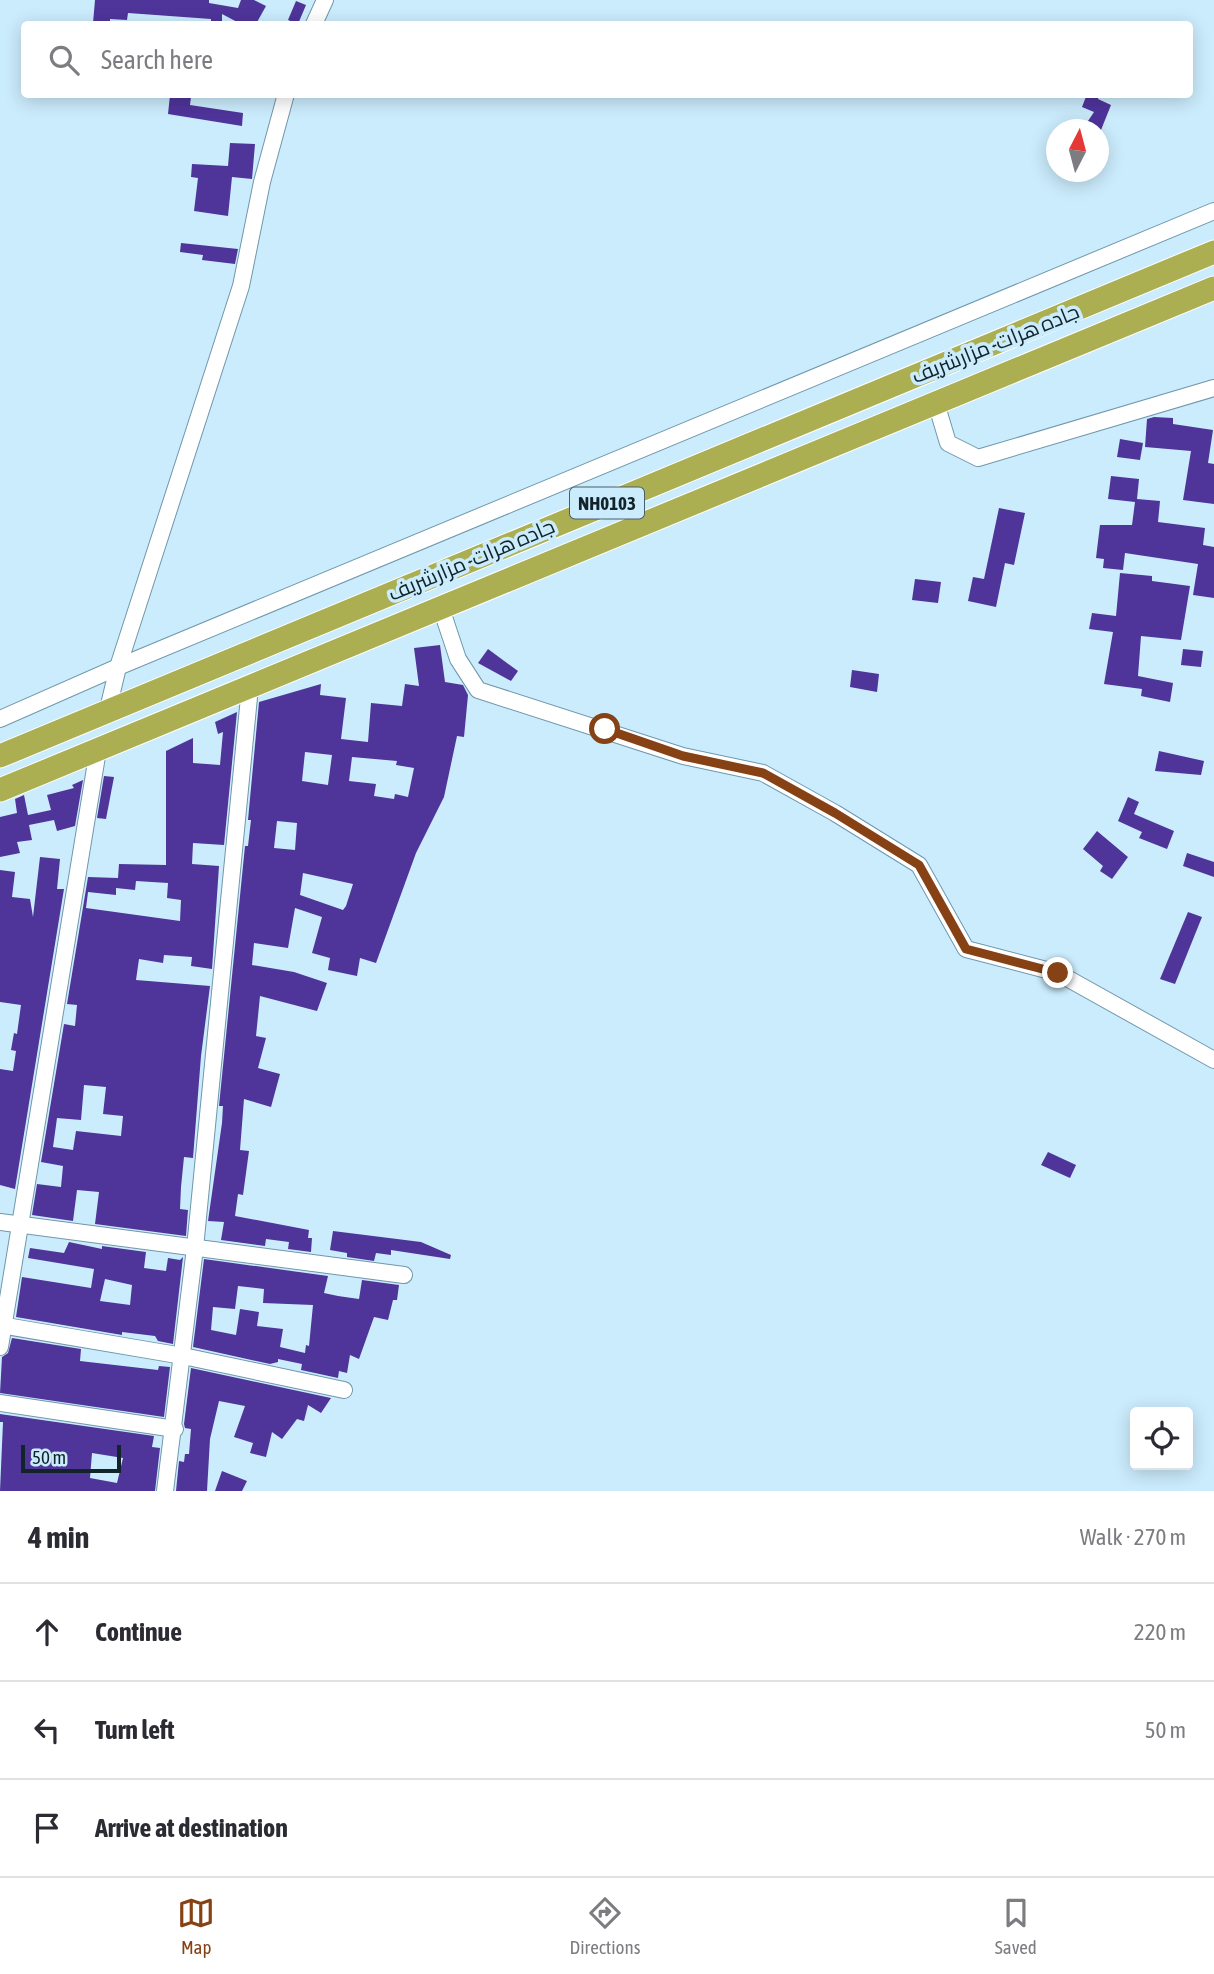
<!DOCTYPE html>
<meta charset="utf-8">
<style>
:root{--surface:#fff;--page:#f2f2f3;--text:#2b2b33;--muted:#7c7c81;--line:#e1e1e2;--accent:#864215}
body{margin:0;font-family:"Asap Condensed",Cairo,sans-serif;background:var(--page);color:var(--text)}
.controls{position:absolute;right:21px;bottom:21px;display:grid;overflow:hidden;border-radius:7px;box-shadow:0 4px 18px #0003}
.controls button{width:63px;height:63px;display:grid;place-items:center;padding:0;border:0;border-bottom:2px solid var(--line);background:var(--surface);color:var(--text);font:35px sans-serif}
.compass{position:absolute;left:1046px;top:119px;width:63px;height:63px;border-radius:50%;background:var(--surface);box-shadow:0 4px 18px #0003;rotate:6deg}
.scale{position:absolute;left:21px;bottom:18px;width:100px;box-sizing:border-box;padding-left:7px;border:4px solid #13232a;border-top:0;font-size:19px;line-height:24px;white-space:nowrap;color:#13232a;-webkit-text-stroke:5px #cbecfd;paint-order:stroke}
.stop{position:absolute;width:21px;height:21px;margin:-16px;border:5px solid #864215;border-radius:50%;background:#fff}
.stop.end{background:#864215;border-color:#fff;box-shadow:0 2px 7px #0008}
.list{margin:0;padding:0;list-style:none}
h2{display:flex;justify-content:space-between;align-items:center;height:91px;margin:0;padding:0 28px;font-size:30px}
h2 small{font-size:23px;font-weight:400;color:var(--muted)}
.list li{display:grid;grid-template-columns:46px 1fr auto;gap:21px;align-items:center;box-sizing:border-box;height:98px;padding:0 28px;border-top:2px solid var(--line)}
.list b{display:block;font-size:26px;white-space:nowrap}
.list em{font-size:23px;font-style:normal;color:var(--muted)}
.icon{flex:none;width:38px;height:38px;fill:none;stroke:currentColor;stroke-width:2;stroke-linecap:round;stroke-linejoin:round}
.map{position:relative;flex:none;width:1214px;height:1491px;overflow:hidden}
.search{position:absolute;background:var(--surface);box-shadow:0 4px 18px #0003;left:21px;right:21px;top:21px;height:77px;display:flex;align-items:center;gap:18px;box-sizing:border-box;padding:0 24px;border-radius:7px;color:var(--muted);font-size:26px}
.sheet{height:385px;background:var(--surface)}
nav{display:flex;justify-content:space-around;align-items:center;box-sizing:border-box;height:98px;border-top:2px solid var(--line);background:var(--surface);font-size:19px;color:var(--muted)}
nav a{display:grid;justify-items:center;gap:4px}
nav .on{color:var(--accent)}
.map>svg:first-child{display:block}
.building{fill:#4f349a;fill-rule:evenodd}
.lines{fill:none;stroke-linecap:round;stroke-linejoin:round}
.minor-casing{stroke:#7097ab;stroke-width:18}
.highway-casing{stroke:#fff;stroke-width:25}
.minor{stroke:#fff;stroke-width:16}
.highway{stroke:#acae52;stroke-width:23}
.route{stroke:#864215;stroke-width:9}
.labels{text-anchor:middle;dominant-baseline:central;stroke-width:7;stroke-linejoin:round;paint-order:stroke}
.shield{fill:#cbecfd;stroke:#4a5f69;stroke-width:2}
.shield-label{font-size:19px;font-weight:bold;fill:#13232a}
.street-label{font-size:21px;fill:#13232a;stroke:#cbecfd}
</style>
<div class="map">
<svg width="1214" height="1491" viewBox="0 0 1214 1491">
<rect width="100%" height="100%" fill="#cbecfd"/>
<g class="building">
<path d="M 95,0 L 209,0 L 209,3 L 238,8 L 241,0 L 254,0 L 266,6 L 256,24 L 241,24 L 222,14 L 222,24 L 211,24 L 211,19 L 128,13 L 127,20 L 110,19 L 110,24 L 93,23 Z"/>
<path d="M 296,1 L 306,5 L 298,24 L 288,20 Z"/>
<path d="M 1087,94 L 1100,94 L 1098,99 L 1111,105 L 1101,130 L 1082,130 L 1094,112 L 1082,107 Z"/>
<path d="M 170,95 L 191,97 L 190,105 L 243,113 L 242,126 L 168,114 Z"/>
<path d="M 230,143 L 255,144 L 252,179 L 232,177 L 228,216 L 194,211 L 198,178 L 191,177 L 192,164 L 228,166 Z"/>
<path d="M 181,243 L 238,249 L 235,264 L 202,260 L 203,255 L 180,252 Z"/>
<path d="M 1154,417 L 1173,418 L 1173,424 L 1213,430 L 1208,463 L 1214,464 L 1214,504 L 1183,500 L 1191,451 L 1145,447 L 1147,419 Z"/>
<path d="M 1120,439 L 1143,443 L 1140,460 L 1117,457 Z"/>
<path d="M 1111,476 L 1139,479 L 1137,499 L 1160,501 L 1158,522 L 1205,528 L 1203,545 L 1214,547 L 1214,598 L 1193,595 L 1198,564 L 1125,553 L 1123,570 L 1103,568 L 1104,559 L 1096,558 L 1100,525 L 1132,525 L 1135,502 L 1108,499 Z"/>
<path d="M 999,508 L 1025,513 L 1014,565 L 1005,563 L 996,607 L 968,601 L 973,577 L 984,579 Z"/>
<path d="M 1120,573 L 1152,576 L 1152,581 L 1190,586 L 1181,640 L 1141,636 L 1138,676 L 1173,683 L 1170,702 L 1141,696 L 1142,689 L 1104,684 L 1113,632 L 1089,629 L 1092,613 L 1116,616 Z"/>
<path d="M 915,579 L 941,582 L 938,603 L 912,600 Z"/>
<path d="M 440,645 L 445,682 L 463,685 L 468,695 L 464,737 L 457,736 L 444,797 L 416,853 L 376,963 L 360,958 L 357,976 L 328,970 L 330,958 L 312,953 L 322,917 L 295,908 L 288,948 L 254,943 L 252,965 L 294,972 L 327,983 L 317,1011 L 260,996 L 256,1036 L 266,1038 L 258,1068 L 280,1074 L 271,1107 L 244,1099 L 240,1150 L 249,1151 L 243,1195 L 238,1194 L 235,1216 L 309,1230 L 308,1238 L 312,1238 L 311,1252 L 288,1249 L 289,1242 L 266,1239 L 265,1246 L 221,1240 L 224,1222 L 208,1221 L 222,1123 L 223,1106 L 219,1106 L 245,846 L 248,846 L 251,820 L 248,820 L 259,702 L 321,684 L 320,695 L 346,698 L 341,739 L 368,742 L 371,703 L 402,706 L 405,684 L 419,686 L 414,648 ZM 305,752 L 332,755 L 328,785 L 302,781 ZM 352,757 L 397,761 L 396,765 L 414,768 L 408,797 L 395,794 L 394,799 L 374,796 L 376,784 L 349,781 ZM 277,821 L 297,823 L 295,850 L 274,848 ZM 303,873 L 353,884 L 346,906 L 343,910 L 300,895 Z"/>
<path d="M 488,649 L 518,671 L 511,681 L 478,663 Z"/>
<path d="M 1183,649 L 1203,651 L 1201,667 L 1181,665 Z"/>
<path d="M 852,670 L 879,674 L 877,692 L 850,687 Z"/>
<path d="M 237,712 L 224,845 L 193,843 L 192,864 L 219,866 L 212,969 L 191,966 L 192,957 L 164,955 L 163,963 L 139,959 L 136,980 L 210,986 L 201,1056 L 193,1158 L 184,1157 L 181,1187 L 180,1209 L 188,1210 L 186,1236 L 95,1224 L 99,1192 L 77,1190 L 73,1221 L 32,1215 L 37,1184 L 61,1187 L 63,1166 L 41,1162 L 64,1024 L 75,1026 L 77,1005 L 67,1004 L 88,877 L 118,878 L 119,864 L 166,865 L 166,751 L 193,738 L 193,763 L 220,765 L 223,732 L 218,734 L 215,722 ZM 136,881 L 168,883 L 167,898 L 181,900 L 180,921 L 86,908 L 88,892 L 116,895 L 116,888 L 135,890 ZM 84,1085 L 106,1087 L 103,1114 L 123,1116 L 121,1136 L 76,1131 L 73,1150 L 53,1147 L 57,1118 L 81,1120 Z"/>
<path d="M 1159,751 L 1204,761 L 1201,775 L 1155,771 Z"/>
<path d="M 104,776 L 114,777 L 106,819 L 97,818 Z"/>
<path d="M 83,780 L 75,826 L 57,831 L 54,820 L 29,825 L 32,840 L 17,842 L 20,853 L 0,857 L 0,817 L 17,813 L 15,799 L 24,795 L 28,815 L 51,810 L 47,795 L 74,788 L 72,785 Z"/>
<path d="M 1128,797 L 1139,802 L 1134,814 L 1174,831 L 1167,849 L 1139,838 L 1142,832 L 1118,821 Z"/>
<path d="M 1097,831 L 1128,857 L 1112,879 L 1100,871 L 1103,866 L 1083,849 Z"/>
<path d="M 1187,853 L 1214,862 L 1214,877 L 1183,866 Z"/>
<path d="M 40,857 L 60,859 L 57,889 L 64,889 L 15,1189 L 0,1185 L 0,1069 L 13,1071 L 16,1051 L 11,1050 L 14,1033 L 17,1034 L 21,1005 L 0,1002 L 0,870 L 15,872 L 12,897 L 30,899 L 33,917 Z"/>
<path d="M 1188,912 L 1202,917 L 1175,984 L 1160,979 Z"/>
<path d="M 1048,1152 L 1076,1165 L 1070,1178 L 1041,1165 Z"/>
<path d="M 333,1231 L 421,1242 L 451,1255 L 450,1259 L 391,1250 L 391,1255 L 376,1253 L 374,1261 L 347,1257 L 347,1253 L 330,1250 Z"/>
<path d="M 69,1242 L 102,1249 L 102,1246 L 146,1252 L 144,1268 L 166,1271 L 168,1258 L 180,1260 L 183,1257 L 173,1344 L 158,1341 L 155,1336 L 122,1332 L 122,1335 L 16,1317 L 22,1277 L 91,1288 L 94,1269 L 28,1258 L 30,1248 L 64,1253 ZM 105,1279 L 132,1285 L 130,1305 L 100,1301 Z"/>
<path d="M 204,1259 L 328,1276 L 324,1293 L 338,1296 L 359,1299 L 362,1280 L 399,1285 L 397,1300 L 393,1300 L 388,1320 L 374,1317 L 359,1359 L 350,1355 L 347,1373 L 339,1371 L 338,1378 L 301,1370 L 302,1364 L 278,1359 L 278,1362 L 270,1364 L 193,1347 ZM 238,1286 L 264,1289 L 263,1303 L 313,1305 L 309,1346 L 306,1345 L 305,1353 L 280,1347 L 283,1329 L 257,1326 L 259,1312 L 240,1309 L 236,1335 L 211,1330 L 213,1307 L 235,1309 Z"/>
<path d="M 12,1338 L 81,1349 L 80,1361 L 158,1370 L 159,1366 L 170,1367 L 164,1417 L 0,1393 L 2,1357 L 8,1353 Z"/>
<path d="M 191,1368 L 331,1398 L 321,1413 L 308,1405 L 304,1421 L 297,1419 L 282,1439 L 272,1432 L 266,1457 L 250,1453 L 253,1443 L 234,1437 L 245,1406 L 219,1401 L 210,1439 L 207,1491 L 176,1491 L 179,1461 L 184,1462 L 185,1454 L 189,1454 L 191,1429 L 185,1428 L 184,1424 Z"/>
<path d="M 0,1414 L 154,1436 L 152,1447 L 160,1448 L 155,1491 L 0,1491 L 3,1422 L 0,1422 ZM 92,1453 L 123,1458 L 117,1483 L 90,1478 Z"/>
<path d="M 222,1471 L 247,1481 L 242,1491 L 215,1491 Z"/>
</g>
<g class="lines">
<defs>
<g id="minor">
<path d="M 314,24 L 325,0"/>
<path d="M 936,403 L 948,443 L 978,458 L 1214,388"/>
<path d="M 441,608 L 458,659 L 478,690 L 683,756 L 763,773 L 835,813 L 919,865 L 966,949 L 1058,973 L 1214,1060"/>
<path d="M 108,709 L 118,667 L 241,286 L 262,182 L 286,94"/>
<path d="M 0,719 L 118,667 L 1214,211"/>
<path d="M 0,1222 L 404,1275"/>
<path d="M 0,1325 L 183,1356 L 344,1390"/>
<path d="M 0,1347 L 98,750"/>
<path d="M 0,1403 L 175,1429"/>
<path d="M 165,1491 L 195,1248 L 250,687"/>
</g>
<g id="highway">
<path d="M 0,756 L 1214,252"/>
<path d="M 0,790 L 1214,288"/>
</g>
</defs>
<use href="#minor" class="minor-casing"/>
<use href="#highway" class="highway-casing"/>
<use href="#minor" class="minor"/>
<use href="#highway" class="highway"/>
</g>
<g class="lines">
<path class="route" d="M 605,729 L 683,756 L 763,773 L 835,813 L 919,865 L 966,949 L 1058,973"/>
</g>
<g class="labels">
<rect class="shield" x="570" y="487.5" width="74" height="31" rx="5"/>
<g class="shield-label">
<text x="607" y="503">NH0103</text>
</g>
<g class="street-label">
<text transform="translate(995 343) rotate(-22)">جاده هرات- مزارشریف</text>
<text transform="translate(471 559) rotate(-23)">جاده هرات- مزارشریف</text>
</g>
</g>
</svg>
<div class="controls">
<button><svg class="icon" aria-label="locate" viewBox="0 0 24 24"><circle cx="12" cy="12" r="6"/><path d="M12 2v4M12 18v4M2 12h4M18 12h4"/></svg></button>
</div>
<svg class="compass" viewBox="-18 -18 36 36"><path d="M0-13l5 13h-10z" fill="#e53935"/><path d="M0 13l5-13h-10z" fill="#7c7c81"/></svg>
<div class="scale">50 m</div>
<div class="stop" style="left:605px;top:729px"></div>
<div class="stop end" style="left:1058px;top:973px"></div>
<div class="search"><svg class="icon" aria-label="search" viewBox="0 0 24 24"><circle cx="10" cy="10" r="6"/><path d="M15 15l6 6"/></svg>Search here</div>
</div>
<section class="sheet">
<h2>4 min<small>Walk · 270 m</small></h2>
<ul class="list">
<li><svg class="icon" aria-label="ahead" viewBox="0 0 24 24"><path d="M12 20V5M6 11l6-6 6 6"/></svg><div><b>Continue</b></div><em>220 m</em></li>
<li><svg class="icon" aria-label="left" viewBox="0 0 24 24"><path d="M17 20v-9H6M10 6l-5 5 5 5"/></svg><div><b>Turn left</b></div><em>50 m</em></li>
<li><svg class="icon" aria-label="arrive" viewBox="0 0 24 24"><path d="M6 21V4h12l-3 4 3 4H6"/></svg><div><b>Arrive at destination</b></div></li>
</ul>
</section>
<nav>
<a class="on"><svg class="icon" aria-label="map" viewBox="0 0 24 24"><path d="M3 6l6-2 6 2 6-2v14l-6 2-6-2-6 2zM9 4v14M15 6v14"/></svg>Map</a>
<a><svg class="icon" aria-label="directions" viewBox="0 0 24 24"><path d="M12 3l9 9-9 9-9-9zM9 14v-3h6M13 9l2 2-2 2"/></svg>Directions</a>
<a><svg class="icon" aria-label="saved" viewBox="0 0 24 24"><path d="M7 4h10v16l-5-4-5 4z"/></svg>Saved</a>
</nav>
